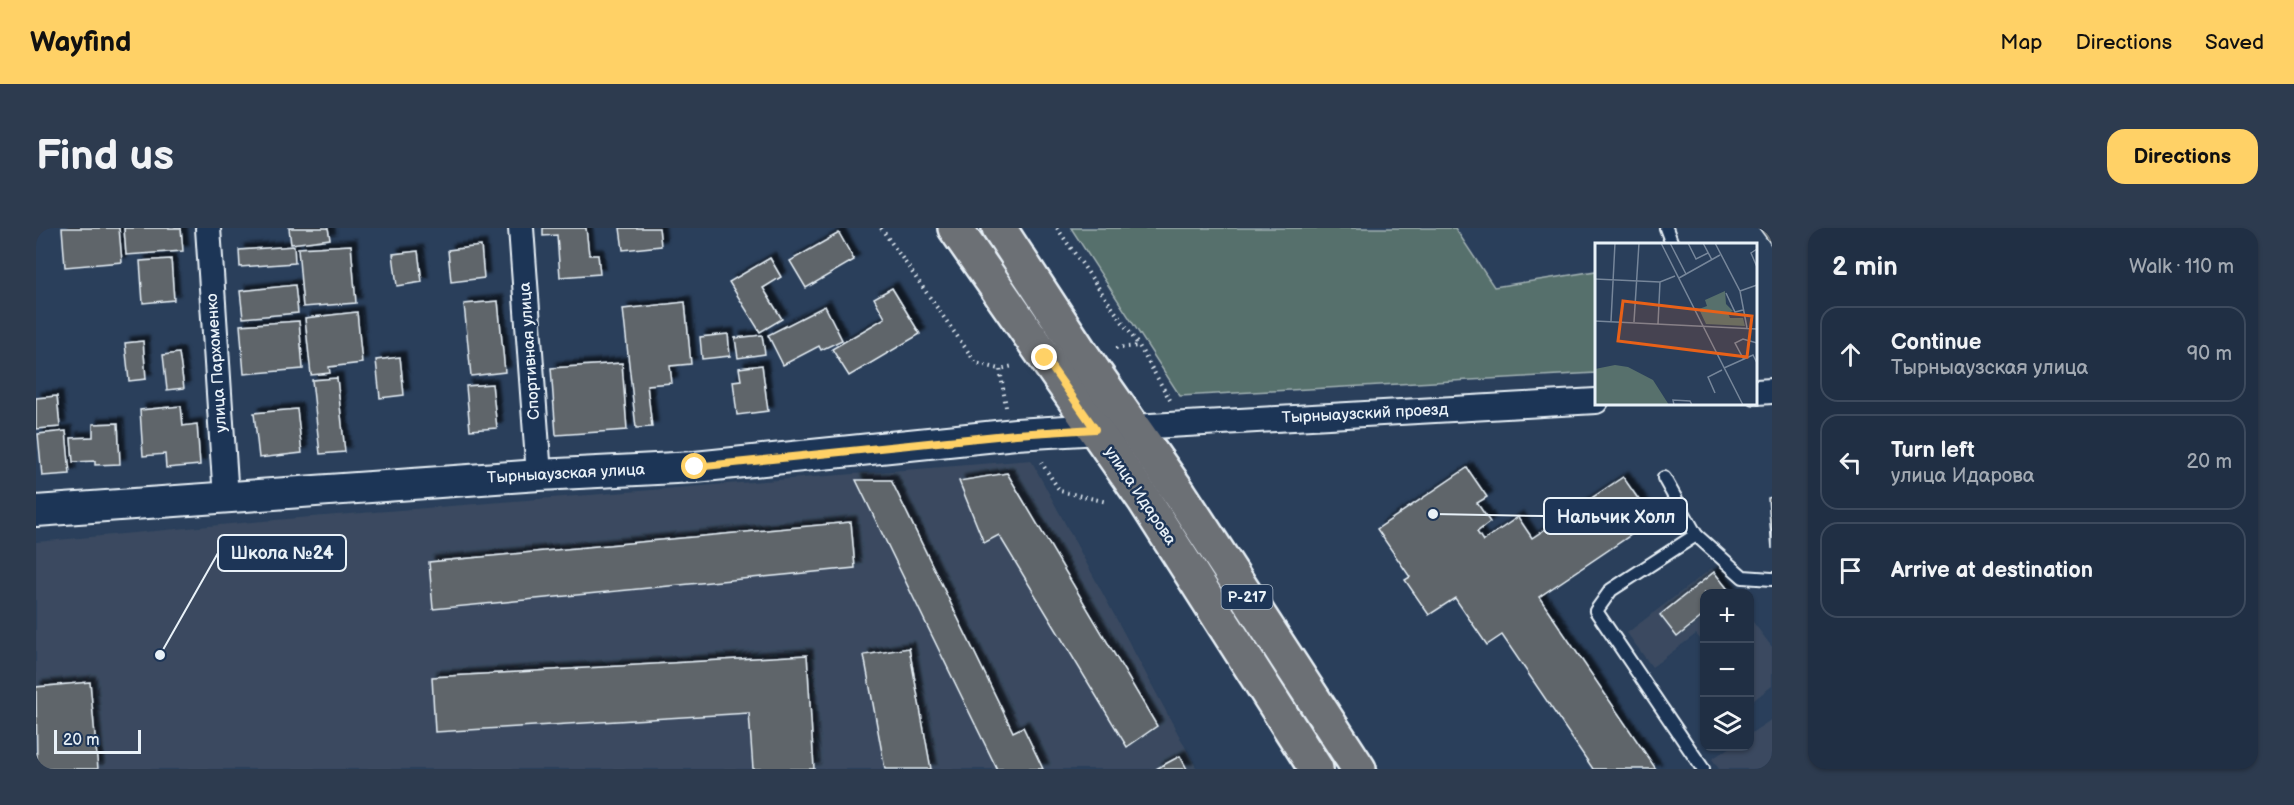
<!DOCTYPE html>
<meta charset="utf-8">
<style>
:root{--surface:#202f44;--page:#2d3b4f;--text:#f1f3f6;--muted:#a2a9b2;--line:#3d4a5d;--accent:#ffd166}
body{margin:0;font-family:"Balsamiq Sans",sans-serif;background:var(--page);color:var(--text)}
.controls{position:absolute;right:18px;bottom:18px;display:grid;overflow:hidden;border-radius:12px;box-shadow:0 2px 4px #0004}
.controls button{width:54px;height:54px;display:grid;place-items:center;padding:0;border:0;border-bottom:2px solid var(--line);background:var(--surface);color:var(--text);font:30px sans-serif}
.scale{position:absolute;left:18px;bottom:15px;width:87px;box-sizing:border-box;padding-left:6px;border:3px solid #e8f1f8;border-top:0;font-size:16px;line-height:21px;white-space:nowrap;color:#e8f1f8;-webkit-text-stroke:4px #1d3557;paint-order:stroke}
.stop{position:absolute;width:18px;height:18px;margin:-14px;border:4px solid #ffd166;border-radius:50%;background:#fff}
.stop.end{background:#ffd166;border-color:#fff;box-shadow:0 2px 6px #0008}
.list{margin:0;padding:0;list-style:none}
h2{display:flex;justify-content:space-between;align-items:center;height:78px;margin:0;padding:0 24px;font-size:26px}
h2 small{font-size:20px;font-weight:400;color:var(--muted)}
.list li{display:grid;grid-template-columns:39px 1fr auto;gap:18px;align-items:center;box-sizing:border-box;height:96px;margin:0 12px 12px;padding:0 12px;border:2px solid var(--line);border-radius:18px}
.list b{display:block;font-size:22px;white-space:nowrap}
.list p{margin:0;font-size:20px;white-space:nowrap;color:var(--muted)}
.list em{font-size:20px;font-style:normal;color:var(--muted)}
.icon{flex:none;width:33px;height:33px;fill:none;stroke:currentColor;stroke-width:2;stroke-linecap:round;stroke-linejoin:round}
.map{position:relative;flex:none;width:1736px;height:541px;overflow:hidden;border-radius:18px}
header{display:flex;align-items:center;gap:36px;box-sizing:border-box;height:84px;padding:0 30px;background:var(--accent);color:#111}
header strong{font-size:28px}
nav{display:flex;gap:33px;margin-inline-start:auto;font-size:21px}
.intro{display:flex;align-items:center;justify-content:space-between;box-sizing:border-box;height:144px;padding:0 36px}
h1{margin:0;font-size:42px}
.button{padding:15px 27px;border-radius:18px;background:var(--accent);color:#111;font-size:21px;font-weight:700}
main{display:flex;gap:36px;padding:0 36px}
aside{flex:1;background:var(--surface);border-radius:18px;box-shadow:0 2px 4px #0004}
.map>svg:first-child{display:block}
.built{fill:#3a4a60}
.green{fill:#57706c;stroke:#a0b0b2;stroke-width:1.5}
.building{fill:#5e656a;stroke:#e8f1f8;stroke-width:1.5;filter:url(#shadow)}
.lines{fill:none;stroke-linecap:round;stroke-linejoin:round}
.service-casing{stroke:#e8f1f8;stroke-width:16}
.minor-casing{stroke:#e8f1f8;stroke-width:28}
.tertiary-casing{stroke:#e8f1f8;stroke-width:34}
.primary-casing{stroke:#e8f1f8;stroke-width:38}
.path{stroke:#e8f1f8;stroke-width:4;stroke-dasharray:1.5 4.5;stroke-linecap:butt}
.service{stroke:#1d3557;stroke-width:12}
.minor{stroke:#1d3557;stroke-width:24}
.tertiary{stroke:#1d3557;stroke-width:30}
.primary{stroke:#6c6f75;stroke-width:33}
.route{stroke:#ffd166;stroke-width:8}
.labels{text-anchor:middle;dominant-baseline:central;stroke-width:5;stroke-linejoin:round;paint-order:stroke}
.shield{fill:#1d3557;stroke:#abb9c8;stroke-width:1.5}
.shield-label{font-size:15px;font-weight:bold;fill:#e8f1f8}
.street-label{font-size:16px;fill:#e8f1f8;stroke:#1d3557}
.inset-road{fill:none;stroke:#76869a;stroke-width:1.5}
.view{fill:#e86118;fill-opacity:0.15;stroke:#e86118;stroke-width:3}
.inset-edge{fill:none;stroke:#e8f1f8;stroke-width:3}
.leader{fill:none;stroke:#e8f1f8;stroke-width:2}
.callout-dot{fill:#e8f1f8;stroke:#1d3557;stroke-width:2}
.callout{fill:#1d3557;stroke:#e8f1f8;stroke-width:2}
.callout-label{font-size:18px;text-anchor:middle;font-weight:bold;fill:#e8f1f8}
</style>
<header>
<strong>Wayfind</strong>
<nav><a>Map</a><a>Directions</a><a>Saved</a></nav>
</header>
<div class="intro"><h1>Find us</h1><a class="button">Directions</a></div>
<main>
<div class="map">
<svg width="1736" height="541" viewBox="0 0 1736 541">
<defs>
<filter id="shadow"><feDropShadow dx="5.5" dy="-5.5" stdDeviation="1.5" flood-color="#0009"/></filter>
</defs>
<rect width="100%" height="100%" fill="#2a3f5b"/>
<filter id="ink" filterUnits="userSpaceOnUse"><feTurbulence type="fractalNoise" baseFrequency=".0167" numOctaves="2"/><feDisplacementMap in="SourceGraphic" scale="12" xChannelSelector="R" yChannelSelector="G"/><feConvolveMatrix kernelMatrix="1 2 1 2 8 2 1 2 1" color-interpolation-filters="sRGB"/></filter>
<g filter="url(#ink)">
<g class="built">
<path d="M 995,232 L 1161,541 L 0,541 L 0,314 L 250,291 Z"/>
<path d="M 1676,340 L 1695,365 L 1668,365 L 1668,416 L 1660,406 L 1616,439 L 1591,405 Z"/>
<path d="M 1714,390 L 1736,419 L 1736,458 L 1714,475 Z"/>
<path d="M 1736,491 L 1736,535 L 1726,541 L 1683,541 L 1676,531 L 1694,519 L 1714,518 L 1714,506 Z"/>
</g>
<path class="green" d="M 1035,0 L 1419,0 L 1458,59 L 1560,43 L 1560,145 L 1144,168 Z"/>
<g class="building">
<path d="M 26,0 L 83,0 L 86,34 L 29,39 Z"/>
<path d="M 88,0 L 145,0 L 147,23 L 90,27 Z"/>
<path d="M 253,0 L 292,0 L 294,11 L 255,16 Z"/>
<path d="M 507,0 L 550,0 L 553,27 L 562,27 L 564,46 L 524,49 L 521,7 L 507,8 Z"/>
<path d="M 584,0 L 623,0 L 625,18 L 587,22 Z"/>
<path d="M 1723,0 L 1736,0 L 1736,18 Z"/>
<path d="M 803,5 L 818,32 L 770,60 L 754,33 Z"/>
<path d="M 315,17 L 320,75 L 267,79 L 262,20 Z"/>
<path d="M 258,18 L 259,35 L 204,39 L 203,22 Z"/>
<path d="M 445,18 L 448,50 L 415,54 L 412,22 Z"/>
<path d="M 382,23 L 386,54 L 361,58 L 357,26 Z"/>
<path d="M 734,30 L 745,49 L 727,60 L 746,91 L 724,104 L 693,54 Z"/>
<path d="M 135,31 L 138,72 L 107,75 L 104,33 Z"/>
<path d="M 259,57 L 262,85 L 207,90 L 204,63 Z"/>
<path d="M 856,60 L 884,106 L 813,148 L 796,121 L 849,90 L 838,70 Z"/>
<path d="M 462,73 L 469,144 L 435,148 L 428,76 Z"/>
<path d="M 649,74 L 655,136 L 634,138 L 636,155 L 611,157 L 616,199 L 600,200 L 587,81 Z"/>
<path d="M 789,78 L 806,112 L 785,122 L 783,118 L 747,137 L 732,107 Z"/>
<path d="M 321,84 L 326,135 L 293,139 L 294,145 L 275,147 L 269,90 Z"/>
<path d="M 263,93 L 267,141 L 208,146 L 204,97 Z"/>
<path d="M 692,106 L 694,128 L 666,131 L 664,109 Z"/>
<path d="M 726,107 L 729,126 L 702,130 L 699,110 Z"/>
<path d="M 107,113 L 110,151 L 93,153 L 89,115 Z"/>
<path d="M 143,125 L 148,160 L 131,162 L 127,127 Z"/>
<path d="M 364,129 L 368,167 L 344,170 L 340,132 Z"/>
<path d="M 586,135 L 591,202 L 520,207 L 515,140 Z"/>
<path d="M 726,137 L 732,183 L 701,187 L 697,153 L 705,152 L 703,140 Z"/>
<path d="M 301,150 L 309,224 L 284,226 L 276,152 Z"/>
<path d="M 456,156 L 461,200 L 434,202 L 430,158 Z"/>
<path d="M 21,168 L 24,199 L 0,201 L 0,170 Z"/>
<path d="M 145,178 L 147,198 L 161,196 L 164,237 L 130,240 L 129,226 L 107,228 L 104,182 Z"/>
<path d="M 261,181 L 266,225 L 223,230 L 218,185 Z"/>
<path d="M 82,195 L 84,236 L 59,237 L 59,233 L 37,234 L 35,210 L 57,209 L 57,196 Z"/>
<path d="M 30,203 L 34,246 L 6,248 L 2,206 Z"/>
<path d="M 1431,240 L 1451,269 L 1441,275 L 1454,294 L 1441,304 L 1447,313 L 1482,289 L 1496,310 L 1587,249 L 1617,292 L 1503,369 L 1620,541 L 1557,541 L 1466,407 L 1451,417 L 1419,370 L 1393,387 L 1369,352 L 1374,349 L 1341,301 Z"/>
<path d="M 971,245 L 1121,498 L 1091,519 L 963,307 L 948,315 L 923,253 Z"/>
<path d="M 820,252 L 855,252 L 977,504 L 987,499 L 1007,541 L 961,541 Z"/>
<path d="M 1736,269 L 1736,321 L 1732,270 Z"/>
<path d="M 815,294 L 819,340 L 397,381 L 393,334 Z"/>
<path d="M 1678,344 L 1695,365 L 1668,365 L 1668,387 L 1641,409 L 1624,387 Z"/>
<path d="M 873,420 L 895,541 L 849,541 L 828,427 Z"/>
<path d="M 771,427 L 778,541 L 717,541 L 713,485 L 399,504 L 396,449 Z"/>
<path d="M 54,454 L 62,541 L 1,541 L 0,459 Z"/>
<path d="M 1144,528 L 1151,541 L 1120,541 Z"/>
</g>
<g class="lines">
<defs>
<g id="service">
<path d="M 1630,0 L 1636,16"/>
<path d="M 1628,250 L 1660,307"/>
<path d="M 1667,541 L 1560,383 L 1575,362 L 1660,307 L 1707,349 L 1736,351"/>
</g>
<g id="minor">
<path d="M 172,0 L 190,270"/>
<path d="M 485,0 L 503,247"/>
<path d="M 1720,164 L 1736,163"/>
<path d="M 1097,199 L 1560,173"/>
</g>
<path id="tertiary" d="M 0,283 L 503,247 L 659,239 L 980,206 L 1080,200"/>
<g id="primary">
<path d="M 919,0 L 1109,273 L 1280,541"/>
<path d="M 963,0 L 1045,125 L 1144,266 L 1323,541"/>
</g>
</defs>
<use href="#service" class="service-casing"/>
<use href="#minor" class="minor-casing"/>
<use href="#tertiary" class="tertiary-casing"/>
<use href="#primary" class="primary-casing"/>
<g class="path">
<path d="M 845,0 L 940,135 L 964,141"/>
<path d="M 1021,0 L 1103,118"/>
<path d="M 1080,120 L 1103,118 L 1134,172"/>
<path d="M 970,179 L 964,141 L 977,138"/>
<path d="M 1005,234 L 1024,263 L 1071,274"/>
</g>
<use href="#service" class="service"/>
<use href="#minor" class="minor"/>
<use href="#tertiary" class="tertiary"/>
<use href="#primary" class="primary"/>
</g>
</g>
<g class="lines" filter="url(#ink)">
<path class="route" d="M 659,239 L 980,206 L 1059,201 L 1009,130"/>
</g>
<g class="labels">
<rect class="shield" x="1185.5" y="357" width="51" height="24" rx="4.5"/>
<g class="shield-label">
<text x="1211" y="369">Р-217</text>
</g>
<g class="street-label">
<text transform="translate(494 123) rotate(-94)">Спортивная улица</text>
<text transform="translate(181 135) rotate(-94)">улица Пархоменко</text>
<text transform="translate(1329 186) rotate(-3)">Тырныаузский проезд</text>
<text transform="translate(530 246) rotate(-3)">Тырныаузская улица</text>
<text transform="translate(1104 268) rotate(56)">улица Идарова</text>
</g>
</g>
<g transform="translate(1559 15)">
<rect width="162" height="162" fill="#2a3f5b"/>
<path d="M 130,48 L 131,61 L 138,68 L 133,70 L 135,75 L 148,75 L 150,83 L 111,81 L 104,66 L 112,63 L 110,57 ZM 20,122 L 33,124 L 58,137 L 74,162 L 0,162 L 0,126 Z" fill="#57706c"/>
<path class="inset-road" d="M 66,0 L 148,162M 75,0 L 91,31M 93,0 L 101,16 L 113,10M 108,0 L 117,17M 120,0 L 145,48 L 162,42M 162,6 L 156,10 L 162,24M 84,35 L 125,12M 0,36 L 65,39 L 80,33M 145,48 L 152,85M 131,50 L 140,69 L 148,67M 0,78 L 162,86M 16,78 L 20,0M 39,79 L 44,0M 63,81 L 65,39M 149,117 L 140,100 L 148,96 L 162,100M 129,125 L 158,112 L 162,120M 120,150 L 113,134 L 127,127M 79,162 L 78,157 L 95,158 L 97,162"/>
<path class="view" d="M 28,58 L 157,73 L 152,114 L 23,98 Z"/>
<rect width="162" height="162" class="inset-edge"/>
</g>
<path class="leader" d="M1397 286L1508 288M124 427L182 325"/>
<g class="callout-dot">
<circle cx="1397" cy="286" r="6"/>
<circle cx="124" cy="427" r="6"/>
</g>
<g class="callout">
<rect x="1508" y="270" width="143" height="36" rx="6"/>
<rect x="182" y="307" width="128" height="36" rx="6"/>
</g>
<g class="callout-label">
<text x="1580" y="295">Нальчик Холл</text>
<text x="246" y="331">Школа №24</text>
</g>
</svg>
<div class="controls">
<button>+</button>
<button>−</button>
<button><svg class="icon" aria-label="layers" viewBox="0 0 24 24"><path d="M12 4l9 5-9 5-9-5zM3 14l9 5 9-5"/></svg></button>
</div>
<div class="scale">20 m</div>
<div class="stop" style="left:659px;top:239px"></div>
<div class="stop end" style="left:1009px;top:130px"></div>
</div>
<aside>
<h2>2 min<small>Walk · 110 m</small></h2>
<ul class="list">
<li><svg class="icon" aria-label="ahead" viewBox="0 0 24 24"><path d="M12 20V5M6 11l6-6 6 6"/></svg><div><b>Continue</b><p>Тырныаузская улица</p></div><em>90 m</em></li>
<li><svg class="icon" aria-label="left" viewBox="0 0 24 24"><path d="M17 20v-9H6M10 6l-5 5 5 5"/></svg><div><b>Turn left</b><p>улица Идарова</p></div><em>20 m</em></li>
<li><svg class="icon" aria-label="arrive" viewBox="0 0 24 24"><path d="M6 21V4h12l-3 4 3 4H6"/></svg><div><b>Arrive at destination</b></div></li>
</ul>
</aside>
</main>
